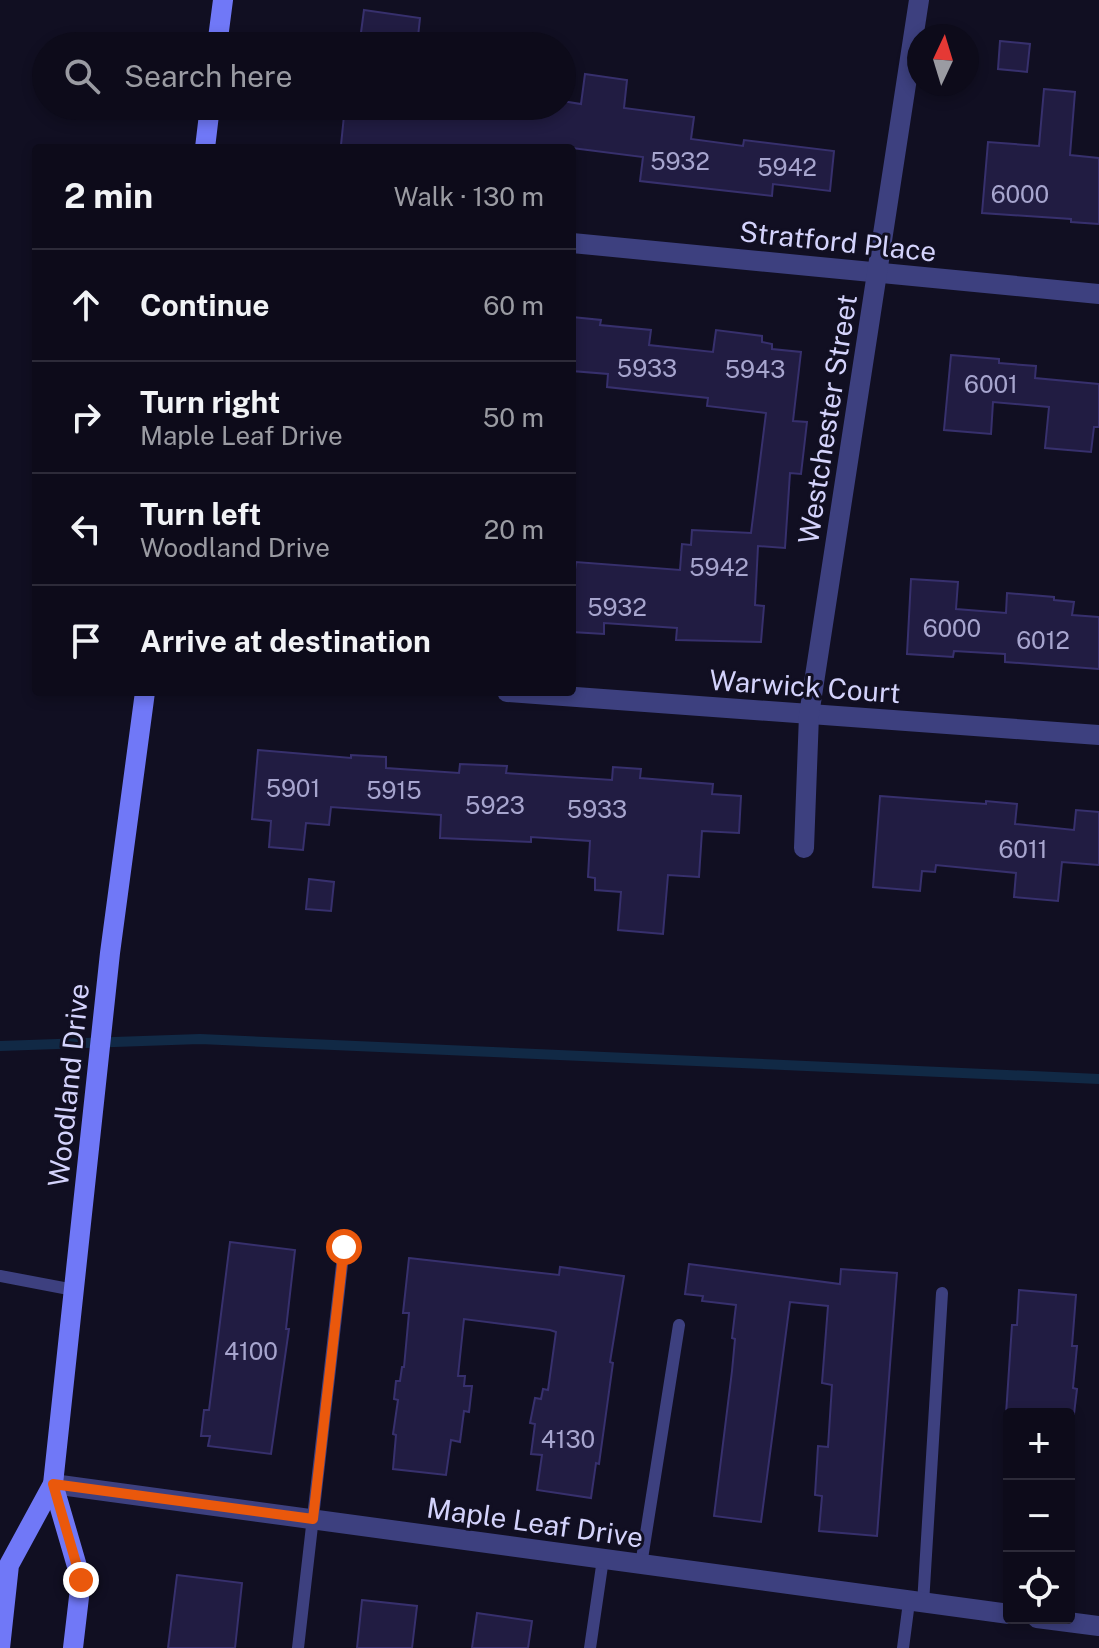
<!DOCTYPE html>
<meta charset="utf-8">
<style>
:root{--surface:#0d0b1a;--page:#1b1927;--text:#f1f3f6;--muted:#9a9ba2;--line:#2d2b39}
body{margin:0;font-family:"Public Sans",sans-serif;background:var(--page);color:var(--text)}
.controls{position:absolute;right:24px;bottom:24px;display:grid;overflow:hidden;border-radius:8px;box-shadow:0 4px 12px #0003}
.controls button{width:72px;height:72px;display:grid;place-items:center;padding:0;border:0;border-bottom:2px solid var(--line);background:var(--surface);color:var(--text);font:40px sans-serif}
.compass{position:absolute;left:907px;top:24px;width:72px;height:72px;border-radius:50%;background:var(--surface);box-shadow:0 4px 12px #0003;rotate:4deg}
.stop{position:absolute;width:24px;height:24px;margin:-18px;border:6px solid #ea580c;border-radius:50%;background:#fff}
.stop.end{background:#ea580c;border-color:#fff;box-shadow:0 2px 8px #0008}
.list{margin:0;padding:0;list-style:none}
h2{display:flex;justify-content:space-between;align-items:center;height:104px;margin:0;padding:0 32px;font-size:34px}
h2 small{font-size:26px;font-weight:400;color:var(--muted)}
.list li{display:grid;grid-template-columns:52px 1fr auto;gap:24px;align-items:center;box-sizing:border-box;height:112px;padding:0 32px;border-top:2px solid var(--line)}
.list b{display:block;font-size:30px;white-space:nowrap}
.list p{margin:0;font-size:26px;white-space:nowrap;color:var(--muted)}
.list em{font-size:26px;font-style:normal;color:var(--muted)}
.icon{flex:none;width:44px;height:44px;fill:none;stroke:currentColor;stroke-width:2;stroke-linecap:round;stroke-linejoin:round}
.map{position:relative;flex:none;width:1099px;height:1648px;overflow:hidden}
.search{position:absolute;background:var(--surface);box-shadow:0 4px 12px #0003;left:32px;top:32px;width:544px;height:88px;display:flex;align-items:center;gap:20px;box-sizing:border-box;padding:0 28px;border-radius:44px;color:var(--muted);font-size:30px}
.panel{position:absolute;background:var(--surface);box-shadow:0 4px 12px #0003;left:32px;top:144px;width:544px;height:552px;border-radius:8px}
.map>svg:first-child{display:block}
.lines{fill:none;stroke-linecap:round;stroke-linejoin:round}
.stream{stroke:#112945;stroke-width:10}
.building{fill:#211c42;stroke:#37306d;stroke-width:2}
.lane{stroke:#3d407f;stroke-width:12}
.street{stroke:#3d407f;stroke-width:20}
.secondary{stroke:#7078f7;stroke-width:20}
.route{stroke:#ea580c;stroke-width:10}
.labels{text-anchor:middle;dominant-baseline:central;stroke-width:6;stroke-linejoin:round;paint-order:stroke}
.number-label{font-size:24px;fill:#a7a5ce}
.street-label{font-size:28px;fill:#d4d3fc;stroke:#110f22}
</style>
<div class="map">
<svg width="1099" height="1648" viewBox="0 0 1099 1648">
<rect width="100%" height="100%" fill="#110f22"/>
<g class="lines">
<path class="stream" d="M 0,1046 L 200,1039 L 1099,1079"/>
</g>
<g class="building">
<path d="M 364,10 L 420,18 L 417,46 L 360,40 Z"/>
<path d="M 1000,41 L 1030,44 L 1027,72 L 998,69 Z"/>
<path d="M 585,74 L 627,80 L 624,108 L 694,117 L 691,139 L 743,146 L 744,140 L 834,151 L 830,191 L 773,184 L 772,196 L 640,181 L 643,157 L 572,148 L 370,148 L 341,145 L 345,106 L 562,106 L 562,101 L 581,104 Z"/>
<path d="M 1044,89 L 1075,92 L 1070,155 L 1099,158 L 1099,224 L 1071,222 L 1071,219 L 982,213 L 988,142 L 1039,146 Z"/>
<path d="M 572,317 L 601,320 L 600,325 L 651,330 L 649,345 L 713,352 L 716,330 L 762,336 L 762,342 L 772,344 L 772,349 L 801,352 L 793,421 L 807,422 L 801,474 L 790,473 L 785,548 L 758,546 L 755,605 L 764,606 L 761,642 L 676,640 L 677,628 L 604,623 L 604,634 L 572,632 L 572,592 L 576,562 L 680,570 L 682,544 L 691,545 L 692,530 L 751,533 L 766,413 L 707,406 L 708,398 L 607,387 L 608,374 L 572,371 Z"/>
<path d="M 951,355 L 999,359 L 999,363 L 1036,366 L 1035,378 L 1099,384 L 1099,427 L 1094,427 L 1091,452 L 1045,448 L 1049,407 L 993,402 L 991,434 L 944,430 Z"/>
<path d="M 911,579 L 958,582 L 956,609 L 1006,613 L 1007,593 L 1054,597 L 1054,600 L 1074,602 L 1072,615 L 1099,617 L 1099,669 L 1005,662 L 1005,654 L 954,651 L 953,657 L 907,654 Z"/>
<path d="M 258,750 L 351,758 L 351,755 L 386,757 L 386,768 L 459,773 L 460,764 L 507,766 L 506,773 L 612,780 L 613,767 L 641,769 L 640,778 L 713,784 L 712,794 L 741,796 L 739,833 L 702,831 L 699,877 L 668,875 L 663,934 L 618,930 L 621,892 L 595,890 L 595,878 L 588,877 L 590,841 L 531,837 L 531,842 L 440,838 L 441,815 L 331,807 L 329,825 L 306,823 L 303,850 L 269,847 L 271,821 L 252,819 Z"/>
<path d="M 880,796 L 986,804 L 986,801 L 1017,804 L 1015,824 L 1074,830 L 1076,810 L 1099,812 L 1099,865 L 1062,862 L 1058,901 L 1014,897 L 1016,873 L 936,865 L 935,872 L 922,871 L 920,891 L 873,887 Z"/>
<path d="M 309,879 L 334,882 L 331,911 L 306,909 Z"/>
<path d="M 230,1242 L 295,1250 L 286,1329 L 289,1329 L 271,1454 L 208,1446 L 210,1436 L 201,1436 L 204,1410 L 209,1410 Z"/>
<path d="M 409,1258 L 559,1275 L 560,1267 L 624,1276 L 610,1362 L 613,1363 L 599,1464 L 596,1463 L 591,1498 L 537,1490 L 542,1455 L 531,1454 L 535,1424 L 530,1423 L 535,1398 L 541,1399 L 543,1389 L 548,1390 L 556,1332 L 550,1330 L 464,1319 L 458,1376 L 465,1376 L 464,1386 L 472,1386 L 469,1412 L 464,1411 L 460,1442 L 451,1440 L 446,1475 L 393,1469 L 396,1435 L 393,1434 L 398,1400 L 394,1399 L 396,1381 L 400,1381 L 402,1367 L 404,1367 L 409,1313 L 403,1313 Z"/>
<path d="M 689,1264 L 840,1284 L 841,1269 L 897,1273 L 877,1536 L 819,1531 L 822,1496 L 815,1495 L 818,1446 L 828,1447 L 832,1385 L 822,1383 L 828,1306 L 790,1302 L 761,1522 L 714,1516 L 732,1371 L 735,1339 L 732,1338 L 736,1305 L 702,1301 L 703,1296 L 685,1294 Z"/>
<path d="M 1019,1290 L 1076,1295 L 1072,1346 L 1077,1346 L 1073,1388 L 1077,1389 L 1074,1414 L 1006,1414 L 1012,1325 L 1017,1325 Z"/>
<path d="M 177,1575 L 242,1583 L 235,1648 L 168,1648 Z"/>
<path d="M 362,1600 L 417,1606 L 412,1648 L 357,1648 Z"/>
<path d="M 477,1613 L 532,1621 L 528,1648 L 472,1648 Z"/>
</g>
<g class="lines">
<g class="lane">
<path d="M 0,1276 L 74,1290"/>
<path d="M 641,1565 L 679,1325"/>
<path d="M 923,1604 L 942,1293"/>
<path d="M 298,1648 L 344,1247"/>
<path d="M 590,1648 L 603,1559"/>
<path d="M 903,1648 L 909,1602"/>
</g>
<g class="street">
<path d="M 572,243 L 1099,294"/>
<path d="M 507,692 L 1099,735"/>
<path d="M 804,848 L 809,715 L 919,0"/>
<path d="M 53,1484 L 1009,1614"/>
<path d="M 1037,1618 L 1099,1626"/>
</g>
<g class="secondary">
<path d="M 217,46 L 223,0"/>
<path d="M 205,148 L 210,106"/>
<path d="M 53,1484 L 81,1580 L 73,1648"/>
<path d="M 0,1648 L 9,1565 L 53,1484 L 110,953 L 145,692"/>
</g>
</g>
<g class="lines">
<path class="route" d="M 81,1580 L 53,1484 L 313,1519 L 344,1247"/>
</g>
<g class="labels">
<g class="number-label">
<text x="680" y="161">5932</text>
<text x="787" y="167">5942</text>
<text x="1020" y="194">6000</text>
<text x="647" y="368">5933</text>
<text x="755" y="369">5943</text>
<text x="991" y="384">6001</text>
<text x="719" y="567">5942</text>
<text x="617" y="607">5932</text>
<text x="952" y="628">6000</text>
<text x="1043" y="640">6012</text>
<text x="293" y="788">5901</text>
<text x="394" y="790">5915</text>
<text x="495" y="805">5923</text>
<text x="597" y="809">5933</text>
<text x="1023" y="849">6011</text>
<text x="251" y="1351">4100</text>
<text x="568" y="1439">4130</text>
</g>
<g class="street-label">
<text transform="translate(838 241) rotate(6)">Stratford Place</text>
<text transform="translate(827 419) rotate(-81)">Westchester Street</text>
<text transform="translate(805 686) rotate(4)">Warwick Court</text>
<text transform="translate(68 1085) rotate(-84)">Woodland Drive</text>
<text transform="translate(535 1522) rotate(8)">Maple Leaf Drive</text>
</g>
</g>
</svg>
<div class="controls">
<button>+</button>
<button>−</button>
<button><svg class="icon" aria-label="locate" viewBox="0 0 24 24"><circle cx="12" cy="12" r="6"/><path d="M12 2v4M12 18v4M2 12h4M18 12h4"/></svg></button>
</div>
<svg class="compass" viewBox="-18 -18 36 36"><path d="M0-13l5 13h-10z" fill="#e53935"/><path d="M0 13l5-13h-10z" fill="#9a9ba2"/></svg>
<div class="stop" style="left:344px;top:1247px"></div>
<div class="stop end" style="left:81px;top:1580px"></div>
<div class="search"><svg class="icon" aria-label="search" viewBox="0 0 24 24"><circle cx="10" cy="10" r="6"/><path d="M15 15l6 6"/></svg>Search here</div>
<section class="panel">
<h2>2 min<small>Walk · 130 m</small></h2>
<ul class="list">
<li><svg class="icon" aria-label="ahead" viewBox="0 0 24 24"><path d="M12 20V5M6 11l6-6 6 6"/></svg><div><b>Continue</b></div><em>60 m</em></li>
<li><svg class="icon" aria-label="right" viewBox="0 0 24 24"><path d="M7 20v-9h11M14 6l5 5-5 5"/></svg><div><b>Turn right</b><p>Maple Leaf Drive</p></div><em>50 m</em></li>
<li><svg class="icon" aria-label="left" viewBox="0 0 24 24"><path d="M17 20v-9H6M10 6l-5 5 5 5"/></svg><div><b>Turn left</b><p>Woodland Drive</p></div><em>20 m</em></li>
<li><svg class="icon" aria-label="arrive" viewBox="0 0 24 24"><path d="M6 21V4h12l-3 4 3 4H6"/></svg><div><b>Arrive at destination</b></div></li>
</ul>
</section>
</div>
